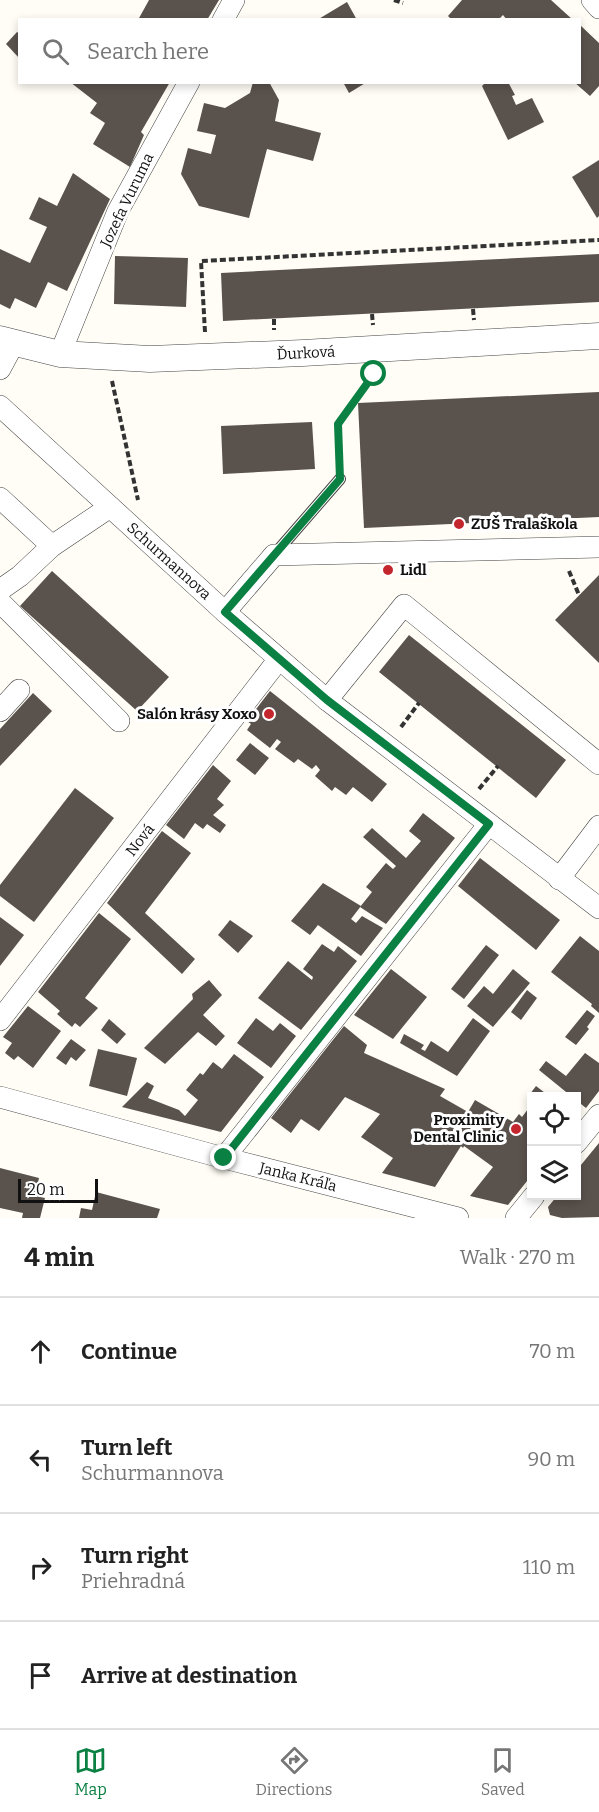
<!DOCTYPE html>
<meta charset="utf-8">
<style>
:root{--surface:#fff;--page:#f6f6f6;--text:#222;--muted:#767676;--line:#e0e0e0;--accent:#0b8043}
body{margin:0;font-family:Bitter,serif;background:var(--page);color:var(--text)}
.controls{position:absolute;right:18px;bottom:18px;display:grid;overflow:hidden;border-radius:0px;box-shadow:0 3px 9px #0003}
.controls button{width:54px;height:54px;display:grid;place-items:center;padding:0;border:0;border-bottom:2px solid var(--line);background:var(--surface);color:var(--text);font:30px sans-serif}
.scale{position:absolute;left:18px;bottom:15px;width:80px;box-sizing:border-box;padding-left:6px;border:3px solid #111;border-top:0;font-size:16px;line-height:21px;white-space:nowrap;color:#111;-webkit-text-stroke:4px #fff;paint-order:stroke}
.stop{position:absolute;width:18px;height:18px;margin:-14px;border:4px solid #0b8043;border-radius:50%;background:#fff}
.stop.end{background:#0b8043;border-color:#fff;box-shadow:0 2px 6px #0008}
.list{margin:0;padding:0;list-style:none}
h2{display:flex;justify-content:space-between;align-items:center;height:78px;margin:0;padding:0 24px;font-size:26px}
h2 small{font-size:20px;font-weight:400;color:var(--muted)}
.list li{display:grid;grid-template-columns:39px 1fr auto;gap:18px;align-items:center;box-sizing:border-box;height:108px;padding:0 24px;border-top:2px solid var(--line)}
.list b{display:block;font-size:22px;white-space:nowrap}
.list p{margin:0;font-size:20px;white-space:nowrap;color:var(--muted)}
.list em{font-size:20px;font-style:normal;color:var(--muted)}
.icon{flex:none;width:33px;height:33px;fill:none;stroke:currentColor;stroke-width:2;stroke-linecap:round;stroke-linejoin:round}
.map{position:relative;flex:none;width:599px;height:1218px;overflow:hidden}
.search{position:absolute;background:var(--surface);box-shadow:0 3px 9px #0003;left:18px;right:18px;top:18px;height:66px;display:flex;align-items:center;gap:15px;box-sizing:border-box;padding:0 21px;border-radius:0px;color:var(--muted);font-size:22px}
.sheet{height:510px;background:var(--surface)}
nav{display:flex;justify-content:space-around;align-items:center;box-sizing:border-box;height:84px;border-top:2px solid var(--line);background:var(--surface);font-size:16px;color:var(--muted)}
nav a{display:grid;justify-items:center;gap:3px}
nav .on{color:var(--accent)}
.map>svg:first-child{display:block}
.building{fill:#5a524d}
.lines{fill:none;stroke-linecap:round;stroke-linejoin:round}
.service-casing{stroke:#444;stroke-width:12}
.minor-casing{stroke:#444;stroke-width:22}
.tertiary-casing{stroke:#444;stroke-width:27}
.path{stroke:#333;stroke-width:4;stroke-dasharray:6 3;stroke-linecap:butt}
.service{stroke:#fff;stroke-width:10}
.minor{stroke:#fff;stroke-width:21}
.tertiary{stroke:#fff;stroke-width:26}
.route{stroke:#0b8043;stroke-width:8}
.poi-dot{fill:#c4262e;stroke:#fff;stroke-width:2}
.labels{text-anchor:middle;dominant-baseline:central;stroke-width:6;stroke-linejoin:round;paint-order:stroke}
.street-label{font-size:15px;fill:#111;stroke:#fff}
.poi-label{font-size:15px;font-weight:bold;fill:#111;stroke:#fff;text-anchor:start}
</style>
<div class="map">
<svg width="599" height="1218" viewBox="0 0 599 1218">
<rect width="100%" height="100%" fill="#fffdf5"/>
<g class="building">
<path d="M 149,0 L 219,0 L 207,20 L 138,20 Z"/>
<path d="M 462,0 L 551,0 L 573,20 L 507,20 L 503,15 L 498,20 L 452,20 L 448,16 Z"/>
<path d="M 347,2 L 357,20 L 317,20 Z"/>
<path d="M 580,25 L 599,43 L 599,86 L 590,96 L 574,82 L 580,82 Z"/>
<path d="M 17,32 L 20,34 L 20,59 L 6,44 Z"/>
<path d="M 70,82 L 170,82 L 141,132 L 144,135 L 130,167 L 93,144 L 105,123 L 90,113 L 97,103 Z"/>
<path d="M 253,82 L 269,82 L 279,100 L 275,121 L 321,133 L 313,161 L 267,149 L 249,218 L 199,206 L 181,174 L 188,148 L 211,154 L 216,135 L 197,131 L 204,103 L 225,108 L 250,93 Z"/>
<path d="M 343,82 L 367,82 L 349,93 Z"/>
<path d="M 486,82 L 508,82 L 515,95 L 512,96 L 516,105 L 532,98 L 544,122 L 508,140 L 482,86 Z"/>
<path d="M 599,160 L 599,216 L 597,218 L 572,177 Z"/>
<path d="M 73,173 L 110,199 L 67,291 L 48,282 L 36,308 L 15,298 L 10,309 L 0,304 L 0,249 L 30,263 L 47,227 L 29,219 L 39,197 L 57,206 Z"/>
<path d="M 599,254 L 599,302 L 223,321 L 221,273 Z"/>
<path d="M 115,256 L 188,258 L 186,307 L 114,304 Z"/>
<path d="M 599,392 L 599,517 L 364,528 L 358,403 Z"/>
<path d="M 312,422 L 315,469 L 223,474 L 221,426 Z"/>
<path d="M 52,571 L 169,677 L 137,711 L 20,606 Z"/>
<path d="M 599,575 L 599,663 L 555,620 Z"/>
<path d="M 409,635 L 566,760 L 536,798 L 379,672 Z"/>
<path d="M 270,691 L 387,784 L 372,802 L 353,787 L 346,795 L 335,787 L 332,791 L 315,776 L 320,770 L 316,765 L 312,769 L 298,759 L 294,763 L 275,749 L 281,742 L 277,739 L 270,748 L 247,730 L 251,724 L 247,721 Z"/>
<path d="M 33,693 L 52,711 L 0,766 L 0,729 Z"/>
<path d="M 250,743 L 269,758 L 255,775 L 236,760 Z"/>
<path d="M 213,765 L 231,781 L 217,799 L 224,805 L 213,815 L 226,825 L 220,833 L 207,824 L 203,829 L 195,823 L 184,839 L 166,825 Z"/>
<path d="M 75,788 L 114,818 L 34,922 L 0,896 L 0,885 Z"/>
<path d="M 423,813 L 455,838 L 386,924 L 360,907 L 372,892 L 366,887 L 386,863 L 393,869 L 396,866 L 363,837 L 372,828 L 406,858 L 421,841 L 409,831 Z"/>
<path d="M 162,831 L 191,853 L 145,913 L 195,959 L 182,974 L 107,903 Z"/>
<path d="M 480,858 L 560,920 L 536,950 L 458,886 Z"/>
<path d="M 323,883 L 361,906 L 351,919 L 356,923 L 362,916 L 383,928 L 361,956 L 318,925 L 310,935 L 291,921 Z"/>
<path d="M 99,913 L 131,939 L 85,998 L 98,1008 L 80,1027 L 75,1023 L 72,1027 L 57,1014 L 60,1011 L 38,992 Z"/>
<path d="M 0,917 L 24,935 L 0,966 Z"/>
<path d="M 230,920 L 253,936 L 238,953 L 218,935 Z"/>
<path d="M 580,936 L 599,951 L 599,1013 L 591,1006 L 592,1004 L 551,972 Z"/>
<path d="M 322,944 L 334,952 L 338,946 L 357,961 L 301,1030 L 258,998 L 288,961 L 312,980 L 313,977 L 303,969 Z"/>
<path d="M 486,945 L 499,955 L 464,999 L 451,989 Z"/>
<path d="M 391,969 L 427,997 L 393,1039 L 354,1015 Z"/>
<path d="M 513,969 L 530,983 L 493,1027 L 467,1006 L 484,986 L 493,994 Z"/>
<path d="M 209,980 L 222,995 L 203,1015 L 225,1036 L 216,1046 L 198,1032 L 165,1064 L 144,1048 L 193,999 L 192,994 Z"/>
<path d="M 527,990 L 537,998 L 521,1020 L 511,1012 Z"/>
<path d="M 28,1006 L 61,1031 L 33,1068 L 18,1056 L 14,1060 L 5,1053 L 12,1043 L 3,1037 Z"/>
<path d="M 587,1010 L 595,1016 L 587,1027 L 589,1029 L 576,1045 L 565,1037 Z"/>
<path d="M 256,1018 L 273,1031 L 280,1023 L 296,1036 L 271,1068 L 237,1043 Z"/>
<path d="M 473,1018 L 490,1031 L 457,1076 L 400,1043 L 404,1034 L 424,1045 L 421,1049 L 425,1051 L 431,1041 L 448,1052 Z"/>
<path d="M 109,1019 L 126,1034 L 117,1044 L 101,1030 Z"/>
<path d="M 344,1026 L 367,1045 L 364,1053 L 445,1089 L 440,1096 L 468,1112 L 475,1100 L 513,1122 L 519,1114 L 522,1117 L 531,1105 L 531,1176 L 508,1205 L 470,1196 L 493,1167 L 464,1146 L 463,1148 L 461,1146 L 435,1187 L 382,1173 L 393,1158 L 361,1137 L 380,1114 L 345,1097 L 319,1131 L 301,1119 L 291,1133 L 271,1118 Z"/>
<path d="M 71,1039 L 86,1050 L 76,1061 L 71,1057 L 66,1065 L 56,1058 Z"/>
<path d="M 98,1049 L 137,1058 L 127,1096 L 89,1086 Z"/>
<path d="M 585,1053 L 599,1063 L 599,1091 L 586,1108 L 576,1100 L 576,1096 L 571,1096 L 539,1070 L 546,1061 L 566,1076 Z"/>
<path d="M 234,1054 L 264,1077 L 221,1132 L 122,1107 L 147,1082 L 154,1086 L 148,1098 L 179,1110 L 185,1116 L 198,1100 L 186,1090 L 200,1073 L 203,1075 L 213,1062 L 222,1069 Z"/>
<path d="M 536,1086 L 549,1096 L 531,1096 L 531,1101 L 527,1098 Z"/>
<path d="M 599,1143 L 599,1217 L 562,1218 L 550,1215 L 548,1207 L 557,1196 L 576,1196 L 576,1171 Z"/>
<path d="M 0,1168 L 39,1178 L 35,1196 L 45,1198 L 40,1218 L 22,1218 L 23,1213 L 0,1208 Z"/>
<path d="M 96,1192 L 160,1209 L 157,1218 L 79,1218 L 81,1208 L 92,1210 Z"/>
</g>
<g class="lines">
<defs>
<path id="service" d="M 274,555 L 340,479"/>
<g id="minor">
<path d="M 592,0 L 599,8"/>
<path d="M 223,20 L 234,0"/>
<path d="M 60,354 L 118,211 L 189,82"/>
<path d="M 0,369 L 14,343"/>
<path d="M 0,406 L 225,612 L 327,700 L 599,908"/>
<path d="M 0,498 L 52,546"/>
<path d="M 0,590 L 20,576 L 52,546 L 110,507"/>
<path d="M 0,602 L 119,721"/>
<path d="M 225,612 L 274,555 L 599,547"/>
<path d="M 327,700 L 404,605 L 599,764"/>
<path d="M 0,711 L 19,690"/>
<path d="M 559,879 L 599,826"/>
<path d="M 0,1020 L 279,659"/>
<path d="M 0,1097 L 224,1158 L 458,1218"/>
<path d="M 576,1143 L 599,1115"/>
<path d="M 224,1158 L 489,824"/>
<path d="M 516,1218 L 534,1196"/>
</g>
<path id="tertiary" d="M 0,339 L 60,354 L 150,359 L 303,353 L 599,336"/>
</defs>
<use href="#service" class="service-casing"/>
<use href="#minor" class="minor-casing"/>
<use href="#tertiary" class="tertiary-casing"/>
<g class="path">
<path d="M 394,0 L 403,3"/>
<path d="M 473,309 L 474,320"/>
<path d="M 372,314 L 373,325"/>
<path d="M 274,319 L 274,330"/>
<path d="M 205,332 L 201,261 L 599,240"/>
<path d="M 112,381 L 138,500"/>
<path d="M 339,461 L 338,424 L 373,375"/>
<path d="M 569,571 L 579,595"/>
<path d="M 401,727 L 419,703"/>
<path d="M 479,789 L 498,766"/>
</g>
<use href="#service" class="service"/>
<use href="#minor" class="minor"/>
<use href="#tertiary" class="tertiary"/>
</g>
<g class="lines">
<path class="route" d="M 224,1158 L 489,824 L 327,700 L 225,612 L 340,479 L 338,424 L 374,374"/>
</g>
<g class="poi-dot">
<circle cx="459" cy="524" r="6"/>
<circle cx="388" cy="570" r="6"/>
<circle cx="269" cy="714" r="6"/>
<circle cx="516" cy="1129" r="6"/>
</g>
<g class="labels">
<g class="street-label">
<text transform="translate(127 200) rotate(-64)">Jozefa Vuruma</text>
<text transform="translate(306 353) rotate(-3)">Ďurková</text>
<text transform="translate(169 561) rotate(42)">Schurmannova</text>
<text transform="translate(140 840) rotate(-52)">Nová</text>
<text transform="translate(298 1177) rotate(14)">Janka Kráľa</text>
</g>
<g class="poi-label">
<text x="471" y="524">ZUŠ Tralaškola</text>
<text x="400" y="570">Lidl</text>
<text x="257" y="714" text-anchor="end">Salón krásy Xoxo</text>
<text x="504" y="1120" text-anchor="end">Proximity<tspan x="504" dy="17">Dental Clinic</tspan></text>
</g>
</g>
</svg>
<div class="controls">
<button><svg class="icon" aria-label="locate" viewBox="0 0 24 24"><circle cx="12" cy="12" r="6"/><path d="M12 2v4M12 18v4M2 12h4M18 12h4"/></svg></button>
<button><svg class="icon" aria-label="layers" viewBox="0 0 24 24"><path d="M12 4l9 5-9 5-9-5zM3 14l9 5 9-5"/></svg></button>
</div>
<div class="scale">20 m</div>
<div class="stop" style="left:374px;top:374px"></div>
<div class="stop end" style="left:224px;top:1158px"></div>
<div class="search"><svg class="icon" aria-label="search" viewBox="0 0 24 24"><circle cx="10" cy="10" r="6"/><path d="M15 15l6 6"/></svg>Search here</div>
</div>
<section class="sheet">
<h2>4 min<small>Walk · 270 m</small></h2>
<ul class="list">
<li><svg class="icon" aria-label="ahead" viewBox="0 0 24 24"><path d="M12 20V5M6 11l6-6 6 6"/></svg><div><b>Continue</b></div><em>70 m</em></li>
<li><svg class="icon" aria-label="left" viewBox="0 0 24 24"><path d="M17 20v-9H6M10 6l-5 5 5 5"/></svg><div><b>Turn left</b><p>Schurmannova</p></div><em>90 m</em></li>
<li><svg class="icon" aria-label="right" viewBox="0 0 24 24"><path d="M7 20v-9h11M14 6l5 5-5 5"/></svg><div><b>Turn right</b><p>Priehradná</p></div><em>110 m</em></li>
<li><svg class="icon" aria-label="arrive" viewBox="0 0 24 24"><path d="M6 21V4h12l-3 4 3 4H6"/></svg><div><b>Arrive at destination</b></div></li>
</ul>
</section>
<nav>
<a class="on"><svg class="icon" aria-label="map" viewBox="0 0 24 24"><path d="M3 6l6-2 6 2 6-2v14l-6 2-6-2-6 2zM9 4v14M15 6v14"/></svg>Map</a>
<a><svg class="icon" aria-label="directions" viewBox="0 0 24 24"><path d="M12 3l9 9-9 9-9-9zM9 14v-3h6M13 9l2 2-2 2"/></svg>Directions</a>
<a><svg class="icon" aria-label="saved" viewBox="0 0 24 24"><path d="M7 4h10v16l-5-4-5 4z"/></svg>Saved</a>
</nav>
